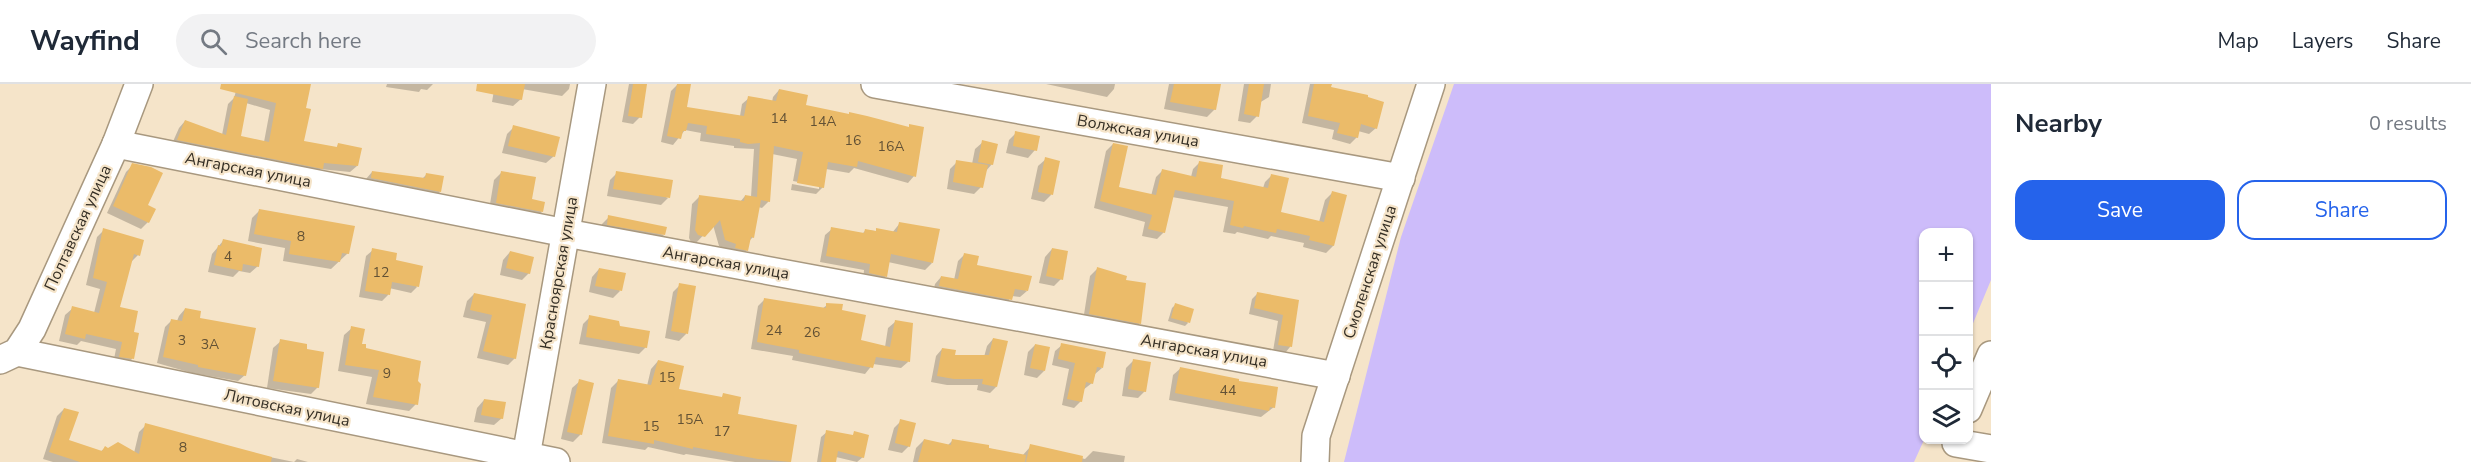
<!DOCTYPE html>
<meta charset="utf-8">
<style>
:root{--surface:#fff;--page:#f2f2f3;--text:#1f2937;--muted:#747a83;--line:#e0e1e3;--accent:#2563eb}
body{margin:0;font-family:"Nunito Sans",sans-serif;background:var(--page);color:var(--text)}
.controls{position:absolute;right:18px;bottom:18px;display:grid;overflow:hidden;border-radius:12px;box-shadow:0 2px 4px #0004}
.controls button{width:54px;height:54px;display:grid;place-items:center;padding:0;border:0;border-bottom:2px solid var(--line);background:var(--surface);color:var(--text);font:30px sans-serif}
.list{margin:0;padding:0;list-style:none}
h2{display:flex;justify-content:space-between;align-items:center;height:78px;margin:0;padding:0 24px;font-size:26px}
h2 small{font-size:20px;font-weight:400;color:var(--muted)}
.actions{display:flex;gap:12px;padding:18px 24px}
.actions a{flex:1;padding:14px 0;border:2px solid var(--accent);border-radius:18px;text-align:center;font-size:21px;color:var(--accent)}
.actions .main{background:var(--accent);color:#fff}
.icon{flex:none;width:33px;height:33px;fill:none;stroke:currentColor;stroke-width:2;stroke-linecap:round;stroke-linejoin:round}
.map{position:relative;flex:none;width:1991px;height:378px;overflow:hidden}
header{display:flex;align-items:center;gap:36px;box-sizing:border-box;height:84px;padding:0 30px;background:var(--surface);border-bottom:2px solid var(--line)}
header strong{font-size:28px}
nav{display:flex;gap:33px;margin-inline-start:auto;font-size:21px}
.search{width:420px;height:54px;background:var(--page);display:flex;align-items:center;gap:15px;box-sizing:border-box;padding:0 21px;border-radius:33px;color:var(--muted);font-size:22px}
main{display:flex}
aside{flex:1;background:var(--surface)}
.map>svg:first-child{display:block}
.green{fill:#cdbcfa}
.shadow{fill:#0003;fill-rule:evenodd}
.building{fill:#ebbb69}
.lines{fill:none;stroke-linecap:round;stroke-linejoin:round}
.minor-casing{stroke:#a8987f;stroke-width:30}
.minor{stroke:#fff;stroke-width:27}
.labels{text-anchor:middle;dominant-baseline:central;stroke-width:4.5;stroke-linejoin:round;paint-order:stroke}
.number-label{font-size:14px;fill:#625135}
.street-label{font-size:16px;fill:#342e24;stroke:#f5e4c9}
</style>
<header>
<strong>Wayfind</strong>
<div class="search"><svg class="icon" aria-label="search" viewBox="0 0 24 24"><circle cx="10" cy="10" r="6"/><path d="M15 15l6 6"/></svg>Search here</div>
<nav><a>Map</a><a>Layers</a><a>Share</a></nav>
</header>
<main>
<div class="map">
<svg width="1991" height="378" viewBox="0 0 1991 378">
<rect width="100%" height="100%" fill="#f5e4c9"/>
<path class="green" d="M 1454,0 L 1991,0 L 1991,196 L 1969,249 L 1968,148 L 1924,148 L 1924,356 L 1914,378 L 1344,378 L 1401,153 Z"/>
<g class="shadow">
<path d="M 238,0 L 309,0 L 305,25 L 303,58 L 336,64 L 338,61 L 357,82 L 350,88 L 320,85 L 315,91 L 171,62 L 179,44 L 185,37 L 222,51 L 228,20 L 234,14 ZM 246,19 L 270,26 L 264,58 L 239,53 Z"/>
<path d="M 387,0 L 433,0 L 427,6 L 421,5 L 419,8 L 386,3 Z"/>
<path d="M 495,0 L 570,0 L 569,5 L 562,12 L 522,5 L 521,15 L 513,22 L 492,18 Z"/>
<path d="M 629,0 L 645,0 L 640,33 L 633,40 L 622,38 Z"/>
<path d="M 678,0 L 685,24 L 740,32 L 742,20 L 749,14 L 772,18 L 773,13 L 779,6 L 804,22 L 907,45 L 910,42 L 914,92 L 908,99 L 854,84 L 849,89 L 826,85 L 823,103 L 816,110 L 791,106 L 792,100 L 819,105 L 819,102 L 793,97 L 797,75 L 772,70 L 769,117 L 762,124 L 758,123 L 753,153 L 748,158 L 747,166 L 740,173 L 719,162 L 713,141 L 696,159 L 691,158 L 689,154 L 692,120 L 699,113 L 740,118 L 745,112 L 751,113 L 754,65 L 734,64 L 734,62 L 700,57 L 701,49 L 685,46 L 673,61 L 661,58 L 671,7 Z"/>
<path d="M 1046,0 L 1115,0 L 1114,5 L 1107,13 Z"/>
<path d="M 1169,0 L 1219,0 L 1215,25 L 1207,33 L 1164,25 Z"/>
<path d="M 1244,0 L 1271,0 L 1269,13 L 1259,19 L 1257,32 L 1250,39 L 1238,37 Z"/>
<path d="M 1310,0 L 1330,0 L 1330,4 L 1376,44 L 1369,50 L 1358,47 L 1357,53 L 1350,60 L 1332,55 L 1334,46 L 1302,39 Z"/>
<path d="M 514,43 L 554,72 L 546,79 L 502,69 L 507,50 Z"/>
<path d="M 1016,49 L 1035,66 L 1028,74 L 1006,69 L 1009,56 Z"/>
<path d="M 983,58 L 992,80 L 985,88 L 981,103 L 974,110 L 947,105 L 950,85 L 957,78 L 972,80 L 975,65 Z"/>
<path d="M 1113,60 L 1117,104 L 1151,112 L 1156,93 L 1163,86 L 1191,93 L 1193,85 L 1200,78 L 1219,95 L 1263,104 L 1265,98 L 1272,91 L 1279,129 L 1319,138 L 1325,116 L 1332,109 L 1346,112 L 1333,162 L 1326,169 L 1303,163 L 1304,159 L 1271,152 L 1268,155 L 1237,148 L 1235,150 L 1223,148 L 1228,123 L 1172,113 L 1164,148 L 1157,155 L 1142,152 L 1145,138 L 1094,124 L 1106,67 Z"/>
<path d="M 1046,75 L 1051,111 L 1044,118 L 1031,115 L 1038,82 Z"/>
<path d="M 133,81 L 148,138 L 141,145 L 107,129 L 126,88 Z"/>
<path d="M 372,88 L 422,95 L 426,91 L 440,108 L 434,114 L 365,100 L 366,95 Z"/>
<path d="M 501,89 L 542,128 L 534,135 L 489,126 L 494,96 Z"/>
<path d="M 617,89 L 668,114 L 661,121 L 607,112 L 610,96 Z"/>
<path d="M 259,127 L 348,169 L 331,185 L 283,177 L 285,164 L 248,157 L 252,134 Z"/>
<path d="M 609,133 L 664,151 L 657,158 L 600,147 L 602,140 Z"/>
<path d="M 900,139 L 932,179 L 925,186 L 888,178 L 886,192 L 879,199 L 863,196 L 864,186 L 820,178 L 825,151 L 832,145 L 862,150 L 866,146 L 892,149 Z"/>
<path d="M 104,146 L 138,171 L 131,178 L 118,224 L 132,249 L 132,275 L 125,282 L 113,280 L 116,265 L 81,257 L 77,261 L 59,257 L 65,231 L 73,224 L 94,229 L 100,205 L 86,201 L 97,153 Z"/>
<path d="M 223,157 L 258,182 L 250,189 L 239,187 L 233,193 L 208,188 L 212,170 Z"/>
<path d="M 1052,165 L 1061,195 L 1054,202 L 1039,199 L 1045,173 Z"/>
<path d="M 373,166 L 394,177 L 417,203 L 411,209 L 389,204 L 388,211 L 382,217 L 359,213 L 366,172 Z"/>
<path d="M 510,168 L 529,189 L 522,196 L 500,191 L 503,176 Z"/>
<path d="M 965,170 L 975,182 L 1027,207 L 1020,213 L 1012,212 L 1004,222 L 933,209 L 935,200 L 941,193 L 954,196 L 958,177 Z"/>
<path d="M 599,185 L 620,207 L 613,214 L 589,208 L 592,193 Z"/>
<path d="M 1097,185 L 1124,197 L 1140,239 L 1133,246 L 1083,237 L 1090,192 Z"/>
<path d="M 680,201 L 694,204 L 686,250 L 679,257 L 665,254 L 673,208 Z"/>
<path d="M 1258,209 L 1298,217 L 1290,263 L 1285,269 L 1273,267 L 1278,237 L 1249,230 L 1252,215 Z"/>
<path d="M 474,210 L 525,222 L 515,274 L 508,281 L 477,274 L 486,238 L 463,233 L 467,217 Z"/>
<path d="M 765,215 L 822,225 L 827,221 L 841,227 L 859,257 L 885,263 L 888,244 L 895,238 L 908,278 L 901,284 L 873,280 L 865,290 L 792,276 L 793,272 L 751,265 L 758,222 Z"/>
<path d="M 1175,221 L 1188,239 L 1185,242 L 1168,237 L 1172,224 Z"/>
<path d="M 185,225 L 198,235 L 245,291 L 238,297 L 192,289 L 157,279 L 165,243 L 172,236 L 177,237 L 179,232 Z"/>
<path d="M 590,233 L 619,243 L 646,263 L 639,270 L 579,260 L 583,240 Z"/>
<path d="M 352,244 L 364,265 L 416,298 L 416,320 L 409,327 L 366,320 L 372,293 L 338,287 L 344,251 Z"/>
<path d="M 993,255 L 996,303 L 990,309 L 977,306 L 978,301 L 947,301 L 931,298 L 936,272 L 942,265 L 954,272 L 984,273 L 987,262 Z"/>
<path d="M 281,257 L 305,266 L 318,303 L 311,310 L 267,304 L 273,264 Z"/>
<path d="M 1035,261 L 1044,287 L 1037,294 L 1024,291 L 1028,268 Z"/>
<path d="M 1062,261 L 1102,284 L 1095,290 L 1092,299 L 1083,306 L 1081,317 L 1074,324 L 1062,321 L 1069,285 L 1052,281 L 1055,267 Z"/>
<path d="M 1134,276 L 1145,307 L 1138,314 L 1122,312 L 1126,284 Z"/>
<path d="M 658,277 L 677,306 L 720,315 L 724,311 L 736,332 L 795,342 L 790,378 L 735,378 L 686,370 L 684,371 L 648,363 L 645,366 L 602,359 L 611,304 L 618,297 L 647,302 L 651,285 Z"/>
<path d="M 1181,284 L 1237,299 L 1274,323 L 1261,333 L 1169,316 L 1173,291 Z"/>
<path d="M 580,297 L 592,300 L 580,351 L 573,358 L 561,355 L 572,304 Z"/>
<path d="M 484,316 L 502,334 L 494,341 L 474,338 L 477,324 Z"/>
<path d="M 64,325 L 68,357 L 100,368 L 105,364 L 134,369 L 139,348 L 146,341 L 241,367 L 294,378 L 297,375 L 308,378 L 53,378 L 43,375 L 57,332 Z"/>
<path d="M 901,337 L 909,362 L 902,369 L 888,366 L 894,344 Z"/>
<path d="M 827,348 L 852,352 L 855,349 L 863,373 L 857,378 L 836,373 L 835,378 L 817,378 L 821,353 Z"/>
<path d="M 924,356 L 947,362 L 953,356 L 1022,372 L 1031,362 L 1085,375 L 1093,367 L 1125,372 L 1124,378 L 913,378 L 916,364 Z"/>
</g>
<g class="building">
<path d="M 221,0 L 311,0 L 306,24 L 311,25 L 304,57 L 337,63 L 338,59 L 362,64 L 358,82 L 324,79 L 323,85 L 177,56 L 185,36 L 226,51 L 234,12 L 248,15 L 241,52 L 269,58 L 276,19 L 220,5 Z"/>
<path d="M 477,0 L 525,0 L 522,16 L 476,7 Z"/>
<path d="M 633,0 L 647,0 L 642,34 L 628,32 Z"/>
<path d="M 677,0 L 691,0 L 687,23 L 744,32 L 748,12 L 776,17 L 779,5 L 808,11 L 806,21 L 849,30 L 849,28 L 867,32 L 909,43 L 909,40 L 924,43 L 916,93 L 858,77 L 857,83 L 828,78 L 824,104 L 797,99 L 803,68 L 774,62 L 770,118 L 761,116 L 754,154 L 751,153 L 748,167 L 735,164 L 736,160 L 725,156 L 720,136 L 705,153 L 698,151 L 695,146 L 699,111 L 744,117 L 745,111 L 757,113 L 760,59 L 748,60 L 740,58 L 740,55 L 706,50 L 707,42 L 688,39 L 686,47 L 683,47 L 681,55 L 667,52 Z"/>
<path d="M 1174,0 L 1221,0 L 1216,26 L 1170,18 Z"/>
<path d="M 1249,0 L 1264,0 L 1259,33 L 1244,30 Z"/>
<path d="M 1314,0 L 1332,0 L 1331,3 L 1368,11 L 1368,13 L 1384,18 L 1377,45 L 1361,40 L 1358,54 L 1337,49 L 1340,39 L 1308,32 Z"/>
<path d="M 513,41 L 560,53 L 555,73 L 508,62 Z"/>
<path d="M 1015,47 L 1040,52 L 1037,67 L 1013,62 Z"/>
<path d="M 982,56 L 998,60 L 993,81 L 978,78 Z"/>
<path d="M 1113,59 L 1128,62 L 1119,103 L 1156,111 L 1162,85 L 1196,93 L 1199,77 L 1223,81 L 1221,94 L 1268,104 L 1271,90 L 1289,94 L 1281,128 L 1324,138 L 1332,107 L 1347,111 L 1334,162 L 1309,156 L 1310,152 L 1277,145 L 1276,149 L 1244,142 L 1243,144 L 1230,141 L 1234,117 L 1175,106 L 1165,149 L 1148,145 L 1152,131 L 1100,117 Z"/>
<path d="M 1045,73 L 1060,77 L 1053,111 L 1038,108 Z"/>
<path d="M 956,76 L 988,81 L 983,104 L 953,98 Z"/>
<path d="M 132,79 L 151,83 L 163,89 L 148,121 L 156,125 L 149,139 L 113,122 Z"/>
<path d="M 372,87 L 425,94 L 426,89 L 444,92 L 441,108 L 371,94 Z"/>
<path d="M 501,87 L 536,93 L 532,115 L 545,118 L 543,128 L 496,119 Z"/>
<path d="M 616,87 L 673,96 L 670,114 L 613,105 Z"/>
<path d="M 259,125 L 355,142 L 349,170 L 342,169 L 340,178 L 289,170 L 291,157 L 254,150 Z"/>
<path d="M 608,131 L 667,143 L 665,151 L 607,141 Z"/>
<path d="M 899,138 L 940,145 L 933,179 L 891,170 L 887,193 L 869,189 L 870,180 L 826,172 L 831,143 L 864,149 L 865,145 L 876,147 L 876,144 L 897,148 Z"/>
<path d="M 103,144 L 144,156 L 140,172 L 134,170 L 120,223 L 138,227 L 134,248 L 139,249 L 134,275 L 119,273 L 122,258 L 86,250 L 85,255 L 65,250 L 72,222 L 99,229 L 107,198 L 93,194 Z"/>
<path d="M 223,155 L 262,164 L 259,183 L 243,180 L 242,187 L 214,181 L 218,161 L 221,162 Z"/>
<path d="M 372,164 L 397,169 L 396,176 L 423,182 L 419,203 L 392,198 L 390,211 L 365,207 Z"/>
<path d="M 1052,164 L 1068,167 L 1063,196 L 1046,192 Z"/>
<path d="M 510,167 L 534,173 L 530,190 L 506,184 Z"/>
<path d="M 964,169 L 979,172 L 977,181 L 1032,192 L 1028,207 L 1015,205 L 1012,216 L 939,202 L 941,192 L 958,195 Z"/>
<path d="M 1097,183 L 1127,192 L 1126,196 L 1146,199 L 1141,240 L 1089,230 Z"/>
<path d="M 599,184 L 626,189 L 622,207 L 595,202 Z"/>
<path d="M 679,199 L 696,202 L 688,250 L 671,247 Z"/>
<path d="M 1257,208 L 1299,216 L 1292,263 L 1278,261 L 1283,231 L 1254,224 Z"/>
<path d="M 474,209 L 526,220 L 516,275 L 483,267 L 492,231 L 470,226 Z"/>
<path d="M 764,214 L 826,224 L 826,219 L 843,220 L 842,226 L 866,231 L 861,256 L 890,263 L 895,236 L 913,239 L 910,278 L 876,273 L 873,284 L 799,269 L 799,266 L 757,258 Z"/>
<path d="M 1175,219 L 1194,225 L 1190,239 L 1171,234 Z"/>
<path d="M 185,224 L 201,227 L 200,234 L 256,244 L 246,292 L 198,283 L 198,281 L 163,273 L 171,235 L 182,237 Z"/>
<path d="M 589,231 L 619,237 L 620,242 L 650,247 L 647,264 L 586,253 Z"/>
<path d="M 351,242 L 365,245 L 362,260 L 366,260 L 366,264 L 421,277 L 418,297 L 421,300 L 418,321 L 373,313 L 379,286 L 345,281 Z"/>
<path d="M 993,254 L 1008,257 L 997,303 L 982,300 L 983,295 L 954,295 L 937,292 L 942,264 L 956,266 L 955,271 L 989,271 Z"/>
<path d="M 280,255 L 307,260 L 307,265 L 324,268 L 319,304 L 273,297 Z"/>
<path d="M 1061,259 L 1106,268 L 1103,284 L 1097,283 L 1093,300 L 1086,298 L 1082,318 L 1067,315 L 1075,279 L 1058,275 Z"/>
<path d="M 1035,260 L 1050,263 L 1045,287 L 1030,284 Z"/>
<path d="M 1133,275 L 1151,278 L 1146,308 L 1128,305 Z"/>
<path d="M 658,276 L 684,282 L 679,305 L 722,313 L 723,309 L 741,313 L 738,330 L 797,341 L 791,378 L 758,375 L 693,363 L 693,365 L 654,356 L 654,360 L 608,352 L 618,295 L 651,301 Z"/>
<path d="M 1180,283 L 1239,295 L 1239,297 L 1278,303 L 1275,324 L 1270,323 L 1269,327 L 1175,309 Z"/>
<path d="M 579,295 L 594,299 L 582,351 L 567,348 Z"/>
<path d="M 484,315 L 506,318 L 503,335 L 481,331 Z"/>
<path d="M 64,324 L 79,328 L 69,356 L 102,367 L 105,362 L 108,364 L 118,358 L 139,370 L 145,339 L 272,373 L 271,378 L 80,378 L 49,368 Z"/>
<path d="M 900,335 L 916,339 L 910,363 L 895,359 Z"/>
<path d="M 826,346 L 853,351 L 854,347 L 869,351 L 864,374 L 838,367 L 836,378 L 821,378 Z"/>
<path d="M 924,355 L 951,361 L 952,355 L 989,361 L 989,364 L 1026,371 L 1025,378 L 918,378 Z"/>
<path d="M 1030,360 L 1083,372 L 1082,378 L 1026,378 Z"/>
</g>
<g class="lines">
<defs>
<g id="minor">
<path d="M 875,0 L 1401,94"/>
<path d="M 116,60 L 566,149 L 1336,292"/>
<path d="M 17,268 L 556,378"/>
<path d="M 0,276 L 17,268 L 32,245 L 116,60 L 139,0"/>
<path d="M 1968,325 L 1991,271"/>
<path d="M 1956,359 L 1991,365"/>
<path d="M 525,378 L 592,0"/>
<path d="M 1315,378 L 1316,352 L 1431,0"/>
</g>
</defs>
<use href="#minor" class="minor-casing"/>
<use href="#minor" class="minor"/>
</g>
<g class="labels">
<g class="number-label">
<text x="779" y="34">14</text>
<text x="823" y="37">14А</text>
<text x="853" y="56">16</text>
<text x="891" y="62">16А</text>
<text x="301" y="152">8</text>
<text x="228" y="172">4</text>
<text x="381" y="188">12</text>
<text x="774" y="246">24</text>
<text x="812" y="248">26</text>
<text x="182" y="256">3</text>
<text x="210" y="260">3А</text>
<text x="387" y="289">9</text>
<text x="667" y="293">15</text>
<text x="1228" y="306">44</text>
<text x="690" y="335">15А</text>
<text x="651" y="342">15</text>
<text x="722" y="347">17</text>
<text x="183" y="363">8</text>
</g>
<g class="street-label">
<text transform="translate(1138 47) rotate(10)">Волжская улица</text>
<text transform="translate(248 86) rotate(11)">Ангарская улица</text>
<text transform="translate(78 144) rotate(-65)">Полтавская улица</text>
<text transform="translate(726 179) rotate(10)">Ангарская улица</text>
<text transform="translate(1370 188) rotate(-72)">Смоленская улица</text>
<text transform="translate(559 189) rotate(-80)">Красноярская улица</text>
<text transform="translate(1204 267) rotate(10)">Ангарская улица</text>
<text transform="translate(287 324) rotate(12)">Литовская улица</text>
</g>
</g>
</svg>
<div class="controls">
<button>+</button>
<button>−</button>
<button><svg class="icon" aria-label="locate" viewBox="0 0 24 24"><circle cx="12" cy="12" r="6"/><path d="M12 2v4M12 18v4M2 12h4M18 12h4"/></svg></button>
<button><svg class="icon" aria-label="layers" viewBox="0 0 24 24"><path d="M12 4l9 5-9 5-9-5zM3 14l9 5 9-5"/></svg></button>
</div>
</div>
<aside>
<h2>Nearby<small>0 results</small></h2>
<ul class="list">
</ul>
<div class="actions"><a class="main">Save</a><a>Share</a></div>
</aside>
</main>
